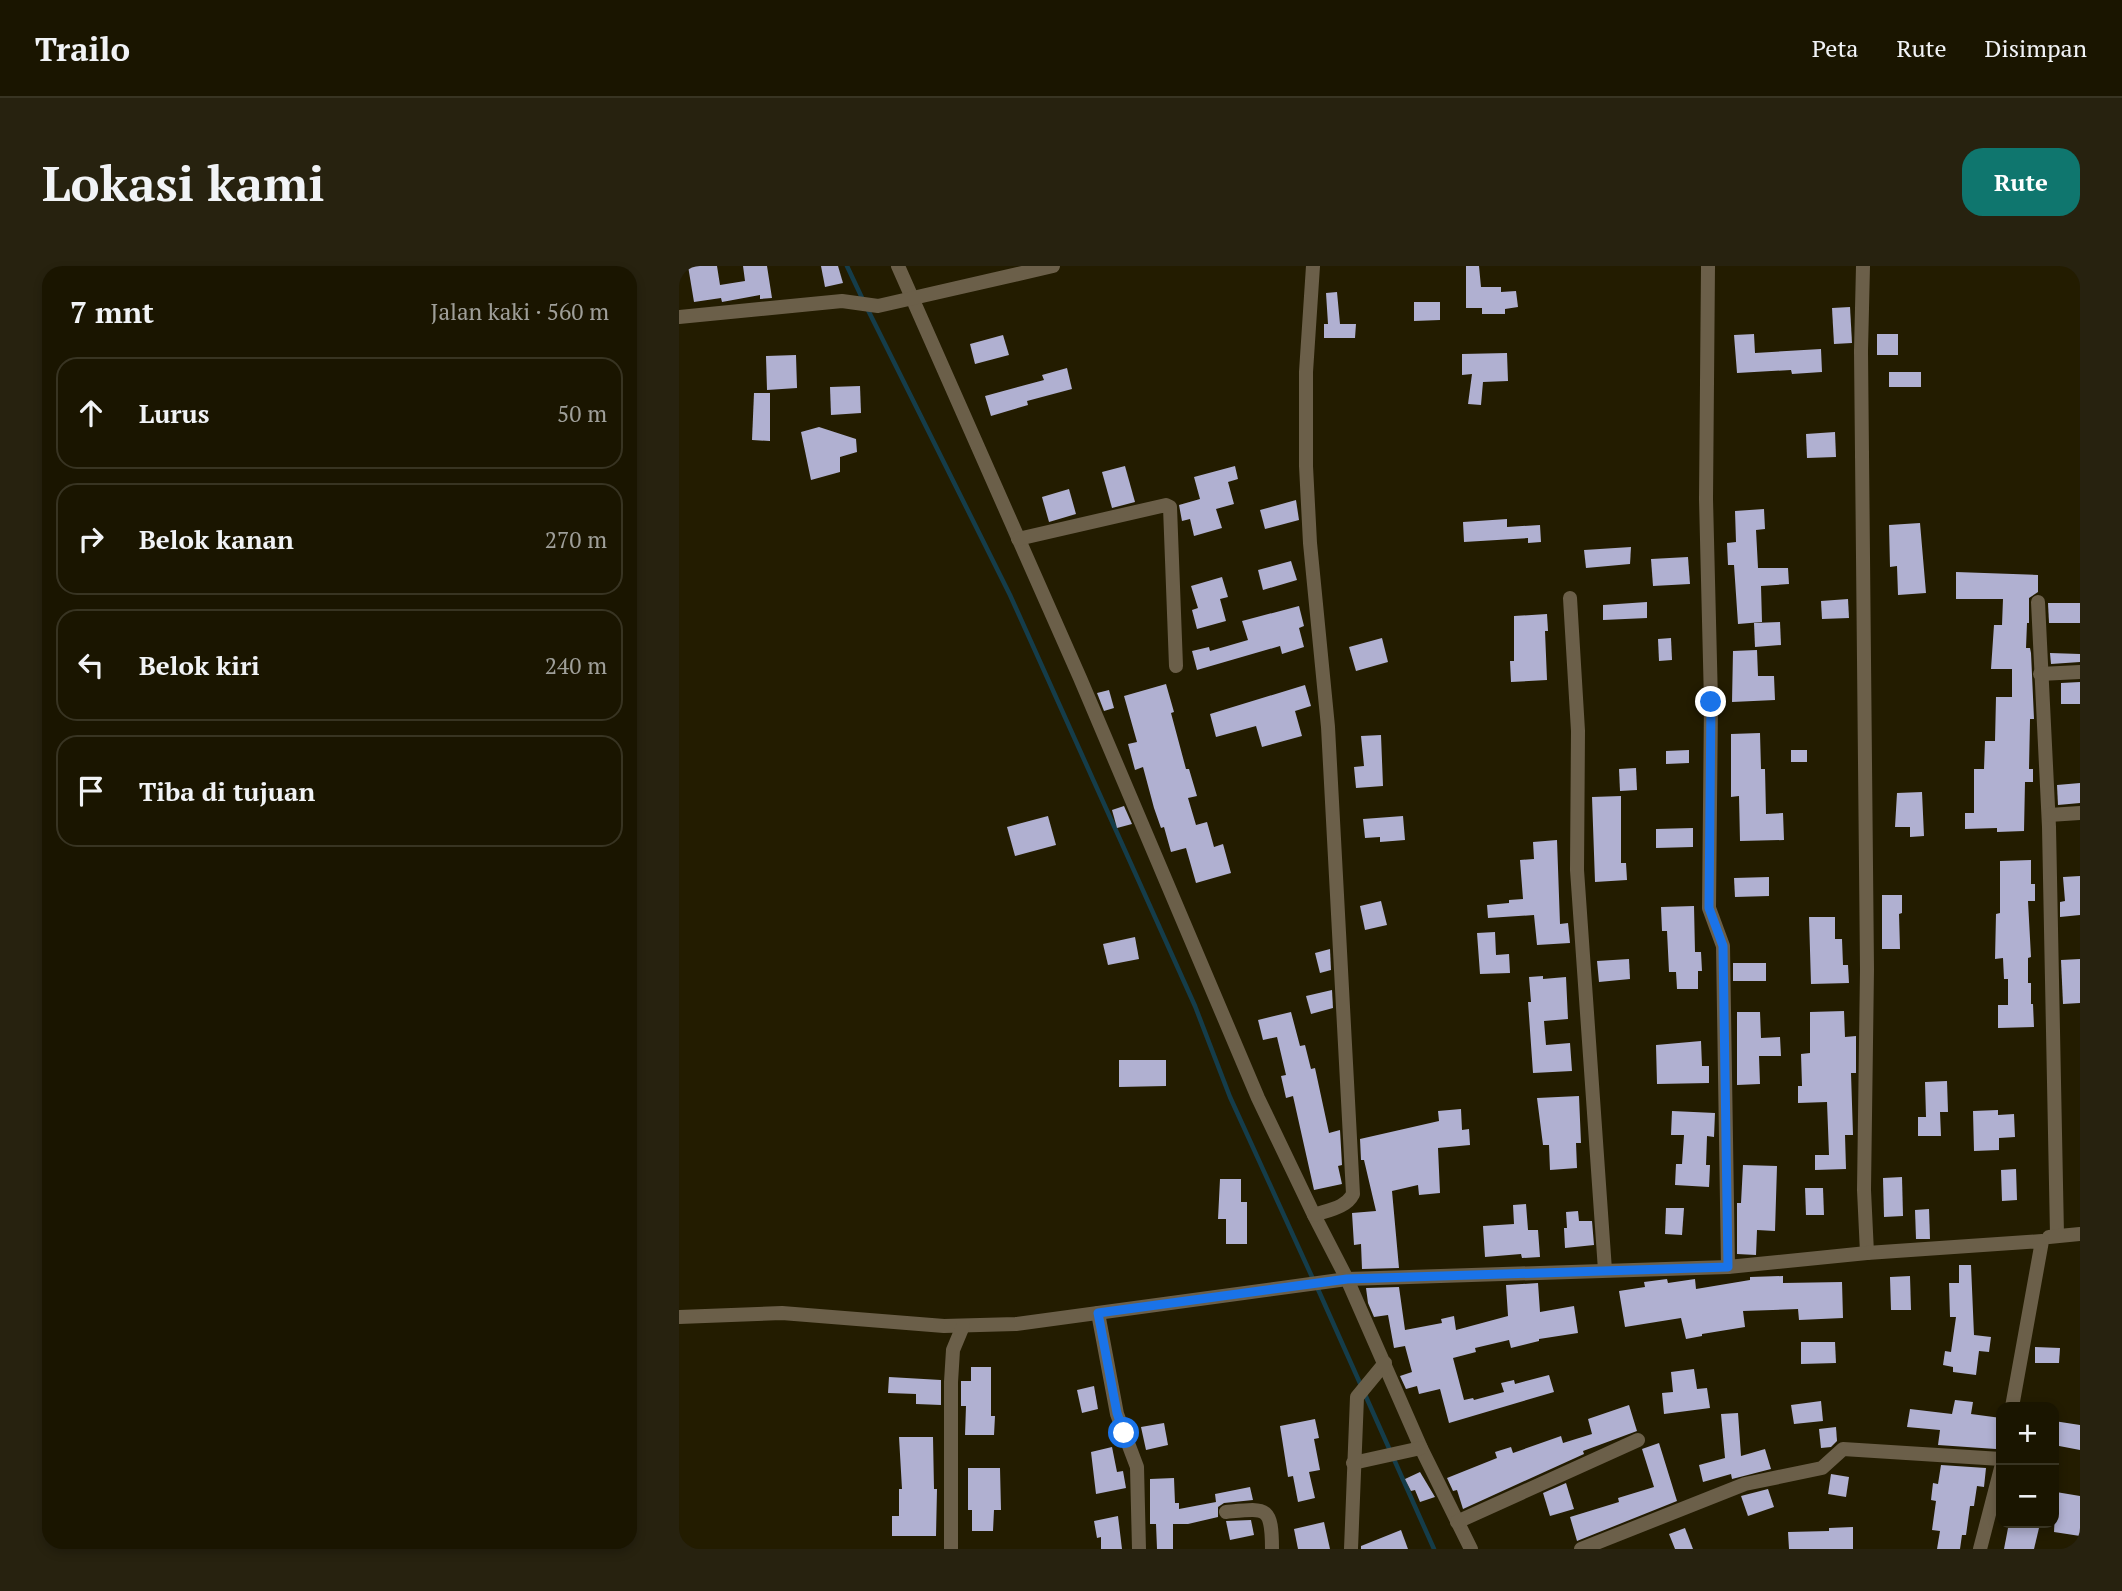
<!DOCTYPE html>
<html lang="id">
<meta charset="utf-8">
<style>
:root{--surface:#1a1500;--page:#27220f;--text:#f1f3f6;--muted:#9f9f99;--line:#383422;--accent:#0f766e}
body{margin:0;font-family:"PT Serif",serif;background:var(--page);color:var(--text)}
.controls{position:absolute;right:21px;bottom:21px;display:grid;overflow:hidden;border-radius:14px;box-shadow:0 4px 10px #0003}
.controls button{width:63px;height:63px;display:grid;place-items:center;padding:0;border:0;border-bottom:2px solid var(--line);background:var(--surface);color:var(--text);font:35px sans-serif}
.stop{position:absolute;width:21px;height:21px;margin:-16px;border:5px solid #1a73e8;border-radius:50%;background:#fff}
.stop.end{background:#1a73e8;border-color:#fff;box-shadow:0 2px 7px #0008}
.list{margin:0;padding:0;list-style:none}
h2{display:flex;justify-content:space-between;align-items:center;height:91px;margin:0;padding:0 28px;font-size:30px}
h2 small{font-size:23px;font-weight:400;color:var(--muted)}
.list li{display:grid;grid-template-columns:46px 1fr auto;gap:21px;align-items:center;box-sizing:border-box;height:112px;margin:0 14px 14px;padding:0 14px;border:2px solid var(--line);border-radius:21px}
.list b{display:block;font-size:26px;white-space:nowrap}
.list em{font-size:23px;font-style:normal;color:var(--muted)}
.icon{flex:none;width:38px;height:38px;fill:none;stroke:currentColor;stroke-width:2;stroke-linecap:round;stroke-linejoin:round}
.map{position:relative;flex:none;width:1401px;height:1283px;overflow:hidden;border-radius:21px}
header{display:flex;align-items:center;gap:42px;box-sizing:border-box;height:98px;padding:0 35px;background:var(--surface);border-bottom:2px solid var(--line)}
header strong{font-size:33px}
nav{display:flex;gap:38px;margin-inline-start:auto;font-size:24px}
.intro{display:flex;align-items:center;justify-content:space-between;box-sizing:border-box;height:168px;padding:0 42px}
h1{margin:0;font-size:49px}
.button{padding:18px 32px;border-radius:21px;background:var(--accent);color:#fff;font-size:24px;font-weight:700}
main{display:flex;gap:42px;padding:0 42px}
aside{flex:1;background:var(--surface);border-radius:21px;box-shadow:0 4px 10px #0003}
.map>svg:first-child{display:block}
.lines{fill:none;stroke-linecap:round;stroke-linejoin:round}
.stream{stroke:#153d4a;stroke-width:4.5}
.building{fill:#b0b0d1}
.street{stroke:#6b5f49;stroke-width:14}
.route{stroke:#1a73e8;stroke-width:9}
</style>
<header>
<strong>Trailo</strong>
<nav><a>Peta</a><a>Rute</a><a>Disimpan</a></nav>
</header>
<div class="intro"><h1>Lokasi kami</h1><a class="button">Rute</a></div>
<main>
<aside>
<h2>7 mnt<small>Jalan kaki · 560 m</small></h2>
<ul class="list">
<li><svg class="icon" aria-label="ahead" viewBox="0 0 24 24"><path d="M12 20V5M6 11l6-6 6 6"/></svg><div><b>Lurus</b></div><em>50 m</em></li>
<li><svg class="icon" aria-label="right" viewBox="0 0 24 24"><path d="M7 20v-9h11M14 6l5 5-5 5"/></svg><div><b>Belok kanan</b></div><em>270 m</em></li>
<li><svg class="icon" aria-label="left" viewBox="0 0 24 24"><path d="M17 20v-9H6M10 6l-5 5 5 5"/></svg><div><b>Belok kiri</b></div><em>240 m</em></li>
<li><svg class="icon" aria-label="arrive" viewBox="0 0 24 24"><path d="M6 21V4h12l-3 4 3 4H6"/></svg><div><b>Tiba di tujuan</b></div></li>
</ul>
</aside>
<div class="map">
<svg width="1401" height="1283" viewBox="0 0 1401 1283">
<rect width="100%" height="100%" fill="#231c00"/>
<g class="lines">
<g class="stream">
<path d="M 168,0 L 184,34"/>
<path d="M 188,42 L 331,329 L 516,740 L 551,831 L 634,1013"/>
<path d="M 638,1021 L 755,1283"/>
</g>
</g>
<g class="building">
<path d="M 9,0 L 38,0 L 41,19 L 66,15 L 64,0 L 88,0 L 93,32 L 81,33 L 81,29 L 43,36 L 42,32 L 15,36 Z"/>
<path d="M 142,0 L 159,0 L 164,17 L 146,21 Z"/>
<path d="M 787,0 L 800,0 L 802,21 L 822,21 L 822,26 L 837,25 L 839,41 L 826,43 L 826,48 L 803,48 L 803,42 L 787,42 Z"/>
<path d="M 658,26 L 661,58 L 677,58 L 676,72 L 645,72 L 645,58 L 649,58 L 647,27 Z"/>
<path d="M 735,36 L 761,36 L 761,54 L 735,55 Z"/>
<path d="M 1171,41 L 1173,77 L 1155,78 L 1153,42 Z"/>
<path d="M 1075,68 L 1076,87 L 1142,83 L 1143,106 L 1113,108 L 1112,104 L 1058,107 L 1055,69 Z"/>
<rect x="1198" y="68" width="21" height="21"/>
<path d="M 324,69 L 330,89 L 296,98 L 291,78 Z"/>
<path d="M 828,87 L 829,115 L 804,116 L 802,139 L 789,138 L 793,108 L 783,109 L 783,88 Z"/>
<path d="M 117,89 L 118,122 L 88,124 L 87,90 Z"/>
<path d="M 388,102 L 393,123 L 348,135 L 349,139 L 312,150 L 306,130 L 365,114 L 363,109 Z"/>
<rect x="1210" y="106" width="32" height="15"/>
<path d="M 181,120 L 182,147 L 152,149 L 151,121 Z"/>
<path d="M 75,127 L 91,127 L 91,175 L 73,174 Z"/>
<path d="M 140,161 L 177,173 L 178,186 L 161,191 L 161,206 L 132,214 L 122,166 Z"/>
<path d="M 1156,166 L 1157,191 L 1128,192 L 1127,168 Z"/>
<path d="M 446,200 L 456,236 L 433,242 L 423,206 Z"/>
<path d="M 556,200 L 559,213 L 549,216 L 555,238 L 537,243 L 543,262 L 515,270 L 511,253 L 503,255 L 500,239 L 521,233 L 515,211 Z"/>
<path d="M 390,223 L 397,248 L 370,256 L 363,231 Z"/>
<path d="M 617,234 L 620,254 L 586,263 L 581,244 Z"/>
<path d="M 1085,243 L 1086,263 L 1077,264 L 1079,302 L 1109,302 L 1110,318 L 1082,320 L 1083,356 L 1059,358 L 1055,299 L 1049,299 L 1048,277 L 1057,276 L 1056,245 Z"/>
<path d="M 828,253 L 828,261 L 861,259 L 862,276 L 849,277 L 849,272 L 785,276 L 784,256 Z"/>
<path d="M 1241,257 L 1247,327 L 1219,329 L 1218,300 L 1211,301 L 1210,259 Z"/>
<path d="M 952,281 L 951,298 L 907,302 L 905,284 Z"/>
<path d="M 1009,291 L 1011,318 L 974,320 L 972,293 Z"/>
<path d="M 612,295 L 618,314 L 584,324 L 579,304 Z"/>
<path d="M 1277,306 L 1359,309 L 1359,326 L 1350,332 L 1350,357 L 1348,357 L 1347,382 L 1351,382 L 1352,387 L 1355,453 L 1351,453 L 1350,503 L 1354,503 L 1354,516 L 1346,516 L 1345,565 L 1318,566 L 1318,562 L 1286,563 L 1286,547 L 1295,547 L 1295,503 L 1305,503 L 1306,475 L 1316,475 L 1317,431 L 1333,431 L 1333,403 L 1312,403 L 1315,359 L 1323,359 L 1324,333 L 1277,333 Z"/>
<path d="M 543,311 L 549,331 L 541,333 L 547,355 L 518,363 L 513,344 L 519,342 L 512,320 Z"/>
<path d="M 1169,333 L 1170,352 L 1143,353 L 1142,335 Z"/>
<path d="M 968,336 L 968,352 L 924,354 L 924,339 Z"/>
<path d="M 1369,337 L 1401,337 L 1401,357 L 1370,357 Z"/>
<path d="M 620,340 L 625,360 L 620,362 L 625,381 L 603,388 L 601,380 L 518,404 L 513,385 L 530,381 L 531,385 L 569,374 L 563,355 Z"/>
<path d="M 868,348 L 869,365 L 866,365 L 868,414 L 832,416 L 831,395 L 835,395 L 835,350 Z"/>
<path d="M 1101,356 L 1102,379 L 1076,381 L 1075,357 Z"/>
<path d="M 703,372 L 709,396 L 677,405 L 670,381 Z"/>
<path d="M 992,372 L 993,394 L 980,395 L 979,373 Z"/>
<path d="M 1078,384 L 1079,410 L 1095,410 L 1096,434 L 1053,436 L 1054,385 Z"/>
<path d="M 1371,387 L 1401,388 L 1401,396 L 1372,398 Z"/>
<path d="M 1401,416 L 1401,438 L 1382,438 L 1382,417 Z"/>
<path d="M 487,418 L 495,446 L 492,447 L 507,503 L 510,503 L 518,530 L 509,532 L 517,559 L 528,556 L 535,581 L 544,578 L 552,607 L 517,617 L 507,582 L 492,586 L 485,561 L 482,562 L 475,542 L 464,501 L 456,504 L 449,478 L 458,476 L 445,430 Z"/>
<path d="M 626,419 L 632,440 L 616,445 L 623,470 L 583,481 L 577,460 L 537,471 L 531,448 Z"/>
<path d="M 430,424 L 435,442 L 425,445 L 418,427 Z"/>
<path d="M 1081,467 L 1082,503 L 1086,503 L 1087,548 L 1104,547 L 1105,574 L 1061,575 L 1060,530 L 1052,531 L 1052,468 Z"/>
<path d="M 702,469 L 704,520 L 677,522 L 675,501 L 685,500 L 682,470 Z"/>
<path d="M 1010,484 L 1010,497 L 987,498 L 987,485 Z"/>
<rect x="1112" y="484" width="16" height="12"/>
<path d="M 957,502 L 958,524 L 941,525 L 940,503 Z"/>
<path d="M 1401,517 L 1401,537 L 1379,539 L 1378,519 Z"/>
<path d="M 1243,526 L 1245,570 L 1231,571 L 1231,561 L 1216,561 L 1218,527 Z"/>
<path d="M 942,530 L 942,597 L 947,597 L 948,614 L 916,616 L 913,531 Z"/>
<path d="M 445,540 L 453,558 L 438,562 L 433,544 Z"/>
<path d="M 369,550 L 377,579 L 336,590 L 328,561 Z"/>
<path d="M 724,550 L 726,574 L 701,576 L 701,571 L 686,572 L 684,553 Z"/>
<path d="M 1014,562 L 1014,581 L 977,582 L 977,563 Z"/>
<path d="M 878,574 L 881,658 L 889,657 L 891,677 L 858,679 L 855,649 L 809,652 L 808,639 L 830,637 L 830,634 L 844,633 L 841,594 L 855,593 L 854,576 Z"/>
<path d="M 1352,594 L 1352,618 L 1356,618 L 1356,635 L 1349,635 L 1352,691 L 1349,692 L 1349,717 L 1352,717 L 1352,738 L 1354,738 L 1355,761 L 1319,762 L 1319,739 L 1329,739 L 1329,713 L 1325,713 L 1324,692 L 1316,693 L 1317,648 L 1321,647 L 1321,595 Z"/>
<path d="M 1401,610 L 1401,649 L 1381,651 L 1381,636 L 1386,635 L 1384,611 Z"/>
<path d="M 1090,611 L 1090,630 L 1056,631 L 1055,612 Z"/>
<path d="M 1203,629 L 1223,629 L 1223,647 L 1220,648 L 1221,683 L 1203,683 Z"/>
<path d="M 702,635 L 708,659 L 686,664 L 681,640 Z"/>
<path d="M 1015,640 L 1016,686 L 1022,686 L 1023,705 L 1019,705 L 1019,723 L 998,723 L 997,706 L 990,706 L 988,665 L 983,665 L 982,641 Z"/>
<path d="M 1130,651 L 1156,651 L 1156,673 L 1163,673 L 1164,699 L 1169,699 L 1170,717 L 1132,718 Z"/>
<path d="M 816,666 L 817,689 L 830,688 L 831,707 L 801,708 L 798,667 Z"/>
<path d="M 456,671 L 460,693 L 429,699 L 424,678 Z"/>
<path d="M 651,683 L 652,704 L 641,707 L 636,687 Z"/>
<path d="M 950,693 L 951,713 L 920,716 L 918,695 Z"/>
<path d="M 1401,693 L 1401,737 L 1384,738 L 1382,694 Z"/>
<rect x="1054" y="697" width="33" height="18"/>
<path d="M 864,710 L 864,713 L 887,711 L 889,753 L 865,755 L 867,779 L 891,777 L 893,805 L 854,807 L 849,736 L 852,736 L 850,711 Z"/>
<path d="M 653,724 L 654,742 L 632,748 L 627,730 Z"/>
<path d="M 1165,745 L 1166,771 L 1177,770 L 1177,807 L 1172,807 L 1174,869 L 1166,869 L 1167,903 L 1136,904 L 1136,889 L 1150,889 L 1148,836 L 1119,837 L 1119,820 L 1123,820 L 1122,788 L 1131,787 L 1131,746 Z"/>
<path d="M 612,746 L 621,780 L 626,779 L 632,803 L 636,802 L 650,867 L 661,864 L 663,899 L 659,900 L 663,918 L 635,924 L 614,830 L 607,832 L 602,810 L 607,809 L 598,771 L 584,774 L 579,754 Z"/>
<path d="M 1058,746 L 1081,746 L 1082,772 L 1101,771 L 1102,790 L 1080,790 L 1081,818 L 1058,819 Z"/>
<path d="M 1022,775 L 1023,800 L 1030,800 L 1030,817 L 978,818 L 977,779 Z"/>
<path d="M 440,794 L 487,794 L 487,820 L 440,821 Z"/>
<path d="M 1268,815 L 1269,846 L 1261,846 L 1262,870 L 1239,870 L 1239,851 L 1247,851 L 1246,816 Z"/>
<path d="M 900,830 L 902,877 L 897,877 L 898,902 L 871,904 L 870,879 L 864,879 L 858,832 Z"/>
<path d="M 782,843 L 783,864 L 790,863 L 791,879 L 759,882 L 761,927 L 740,929 L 739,919 L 713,925 L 720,1002 L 683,1003 L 682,978 L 675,979 L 673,947 L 697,945 L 685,894 L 682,894 L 681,873 L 760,855 L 759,845 Z"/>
<path d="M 1319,844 L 1319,849 L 1335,848 L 1336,871 L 1320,872 L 1320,884 L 1295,885 L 1294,845 Z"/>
<path d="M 993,845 L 1036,847 L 1035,871 L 1028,870 L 1027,899 L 1031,899 L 1030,921 L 996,919 L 997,898 L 1003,898 L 1005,869 L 992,869 Z"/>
<path d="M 1064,899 L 1098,900 L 1096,965 L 1078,964 L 1077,989 L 1058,988 L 1058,937 L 1062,937 Z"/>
<path d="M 1337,903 L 1338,934 L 1323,935 L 1322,904 Z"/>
<path d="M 1223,911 L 1224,950 L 1205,951 L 1204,912 Z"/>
<path d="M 541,913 L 562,913 L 562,936 L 568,936 L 568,978 L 547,978 L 547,953 L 539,953 Z"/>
<path d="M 1126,922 L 1144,922 L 1145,949 L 1127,949 Z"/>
<path d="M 847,938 L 849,964 L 859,964 L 861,991 L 843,992 L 842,988 L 806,991 L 804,960 L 835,958 L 834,939 Z"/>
<path d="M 987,942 L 1005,942 L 1003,969 L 986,968 Z"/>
<path d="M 1250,943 L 1251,973 L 1237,973 L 1236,944 Z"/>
<path d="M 899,945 L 900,955 L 913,955 L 915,979 L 886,982 L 885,962 L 888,962 L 887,946 Z"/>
<path d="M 1280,999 L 1292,999 L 1295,1069 L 1312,1071 L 1310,1086 L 1300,1085 L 1297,1109 L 1274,1106 L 1274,1101 L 1264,1099 L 1266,1085 L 1272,1086 L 1277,1051 L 1271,1051 L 1270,1017 L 1280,1017 Z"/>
<path d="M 1104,1010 L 1104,1017 L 1163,1016 L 1164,1052 L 1120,1054 L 1119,1043 L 1064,1045 L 1066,1061 L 1023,1068 L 1023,1070 L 1007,1073 L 1002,1052 L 946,1061 L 940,1025 L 966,1021 L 965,1016 L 988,1013 L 989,1017 L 1016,1013 L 1017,1023 L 1071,1014 L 1071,1011 Z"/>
<path d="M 1231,1010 L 1232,1044 L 1212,1044 L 1211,1011 Z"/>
<path d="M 859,1017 L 861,1046 L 895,1040 L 899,1067 L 860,1073 L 860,1075 L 832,1082 L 830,1074 L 796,1082 L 797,1086 L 774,1092 L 785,1134 L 794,1132 L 795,1134 L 825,1126 L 822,1117 L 835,1114 L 836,1118 L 870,1109 L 875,1126 L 770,1157 L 761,1123 L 740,1128 L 738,1120 L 727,1123 L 721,1110 L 733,1106 L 726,1080 L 715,1082 L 709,1049 L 695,1051 L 689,1037 L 687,1022 L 720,1021 L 726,1064 L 763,1057 L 762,1053 L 775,1050 L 777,1064 L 829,1050 L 827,1019 Z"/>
<path d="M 1122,1076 L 1156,1076 L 1157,1097 L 1122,1098 Z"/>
<path d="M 1356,1081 L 1381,1082 L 1380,1097 L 1356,1097 Z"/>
<path d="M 292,1101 L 312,1101 L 312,1150 L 316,1150 L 315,1169 L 286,1169 L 287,1140 L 282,1140 L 282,1115 L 292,1115 Z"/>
<path d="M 1015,1103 L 1018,1123 L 1028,1122 L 1031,1142 L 985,1148 L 983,1127 L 994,1126 L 992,1106 Z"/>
<path d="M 210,1111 L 262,1114 L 262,1139 L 237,1138 L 237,1128 L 209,1127 Z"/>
<path d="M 415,1120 L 419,1143 L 403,1147 L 398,1124 Z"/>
<path d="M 1276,1134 L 1294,1136 L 1292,1148 L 1322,1152 L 1322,1170 L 1319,1169 L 1317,1183 L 1259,1179 L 1261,1164 L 1228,1161 L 1231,1143 L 1273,1148 Z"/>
<path d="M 1142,1135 L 1144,1155 L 1115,1158 L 1112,1139 Z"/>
<path d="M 950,1139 L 958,1165 L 904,1185 L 905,1188 L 784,1243 L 778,1224 L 774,1225 L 768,1212 L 818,1192 L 816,1186 L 832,1181 L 834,1187 L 882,1170 L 884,1177 L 913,1168 L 909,1153 Z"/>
<path d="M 1059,1147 L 1062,1190 L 1086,1183 L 1092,1203 L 1053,1213 L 1052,1208 L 1024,1216 L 1020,1199 L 1046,1192 L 1042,1148 Z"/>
<path d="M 636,1153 L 640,1172 L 635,1173 L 641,1204 L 630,1206 L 636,1232 L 619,1236 L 614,1210 L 609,1211 L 601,1160 Z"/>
<path d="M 1375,1155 L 1401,1159 L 1401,1184 L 1375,1179 Z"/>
<path d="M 485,1157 L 489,1179 L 467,1184 L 462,1161 Z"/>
<path d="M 1157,1161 L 1158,1175 L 1152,1181 L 1142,1182 L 1140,1163 Z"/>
<path d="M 220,1171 L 254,1171 L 255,1223 L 258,1223 L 257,1270 L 213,1270 L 213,1250 L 220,1250 L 220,1223 L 223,1223 Z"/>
<path d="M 980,1177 L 998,1235 L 898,1275 L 891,1251 L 940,1236 L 939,1232 L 975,1221 L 963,1183 Z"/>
<path d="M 433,1181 L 438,1206 L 444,1205 L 447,1222 L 417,1228 L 412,1186 Z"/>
<path d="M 1262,1199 L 1307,1202 L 1305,1221 L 1298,1220 L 1295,1240 L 1291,1240 L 1287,1269 L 1283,1269 L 1281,1283 L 1258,1283 L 1261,1265 L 1253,1264 L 1257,1235 L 1252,1234 L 1254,1217 L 1259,1218 Z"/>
<path d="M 289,1202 L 321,1202 L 322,1244 L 315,1244 L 314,1265 L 293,1265 L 293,1244 L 289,1244 Z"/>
<path d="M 741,1206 L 756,1231 L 741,1236 L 736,1224 L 732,1225 L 726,1213 Z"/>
<path d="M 1152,1208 L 1170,1211 L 1167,1231 L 1149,1228 Z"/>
<path d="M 495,1212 L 496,1237 L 500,1237 L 500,1243 L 537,1236 L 536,1228 L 571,1221 L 574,1234 L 545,1237 L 539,1241 L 539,1251 L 509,1258 L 494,1258 L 494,1283 L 478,1283 L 477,1258 L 471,1258 L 471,1213 Z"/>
<path d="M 887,1217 L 895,1243 L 871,1250 L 864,1227 Z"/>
<path d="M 1089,1223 L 1095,1241 L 1069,1250 L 1062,1230 Z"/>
<path d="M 1377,1226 L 1401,1230 L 1401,1270 L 1375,1266 Z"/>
<path d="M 439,1250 L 443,1283 L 422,1283 L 422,1271 L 418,1272 L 415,1255 Z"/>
<path d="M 572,1254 L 575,1269 L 551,1274 L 547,1255 Z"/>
<path d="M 645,1256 L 651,1283 L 619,1283 L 615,1263 Z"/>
<path d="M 1330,1257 L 1360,1262 L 1355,1283 L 1325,1283 Z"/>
<path d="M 1174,1261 L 1174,1283 L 1110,1283 L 1109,1266 L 1150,1265 L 1150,1262 Z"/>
<path d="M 1006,1262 L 1014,1283 L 996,1283 L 990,1268 Z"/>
<path d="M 722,1264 L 729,1283 L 682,1283 L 682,1280 Z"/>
</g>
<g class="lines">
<g class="street">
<path d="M 219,0 L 401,412 L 579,832 L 635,949 L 668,1013 L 742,1182 L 792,1283"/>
<path d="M 634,0 L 627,106 L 627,200 L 631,277 L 649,461 L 674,928 C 667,942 649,944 635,949"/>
<path d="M 1029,0 L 1027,233 L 1032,436 L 1030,642 L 1044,680 L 1049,1001"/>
<path d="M 1184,0 L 1182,85 L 1188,703 L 1185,924 L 1188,987"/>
<path d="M 0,51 L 163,35 L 199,40 L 374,0"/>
<path d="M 339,273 L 487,239 L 491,241 L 497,400"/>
<path d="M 891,332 L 899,465 L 898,604 L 926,1004"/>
<path d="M 1359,336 L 1370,561 L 1378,969"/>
<path d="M 1361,408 L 1401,406"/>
<path d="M 1370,549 L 1401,547"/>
<path d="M 1370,971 L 1401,968"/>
<path d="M 419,1047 L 438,1148 L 458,1201 L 460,1283"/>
<path d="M 0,1051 L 103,1047 L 265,1060 L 337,1058 L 668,1013 L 1049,1001 L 1188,987 L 1363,975 L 1333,1141"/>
<path d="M 674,1197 L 742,1182"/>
<path d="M 547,1246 C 587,1242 593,1239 593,1283"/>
<path d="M 778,1256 L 959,1174"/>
<path d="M 272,1283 L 272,1116 L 274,1084 L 284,1060"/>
<path d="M 672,1283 L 678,1131 L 706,1097"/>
<path d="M 902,1283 L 1066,1218 L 1143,1202 L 1164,1183 L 1322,1193"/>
<path d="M 1301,1283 L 1322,1202"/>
</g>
</g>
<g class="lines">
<path class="route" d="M 445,1167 L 438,1147 L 419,1047 L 668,1013 L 1049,1001 L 1044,680 L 1030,642 L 1032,436"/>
</g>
</svg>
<div class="controls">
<button>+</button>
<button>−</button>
</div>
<div class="stop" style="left:445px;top:1167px"></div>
<div class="stop end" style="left:1032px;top:436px"></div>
</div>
</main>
